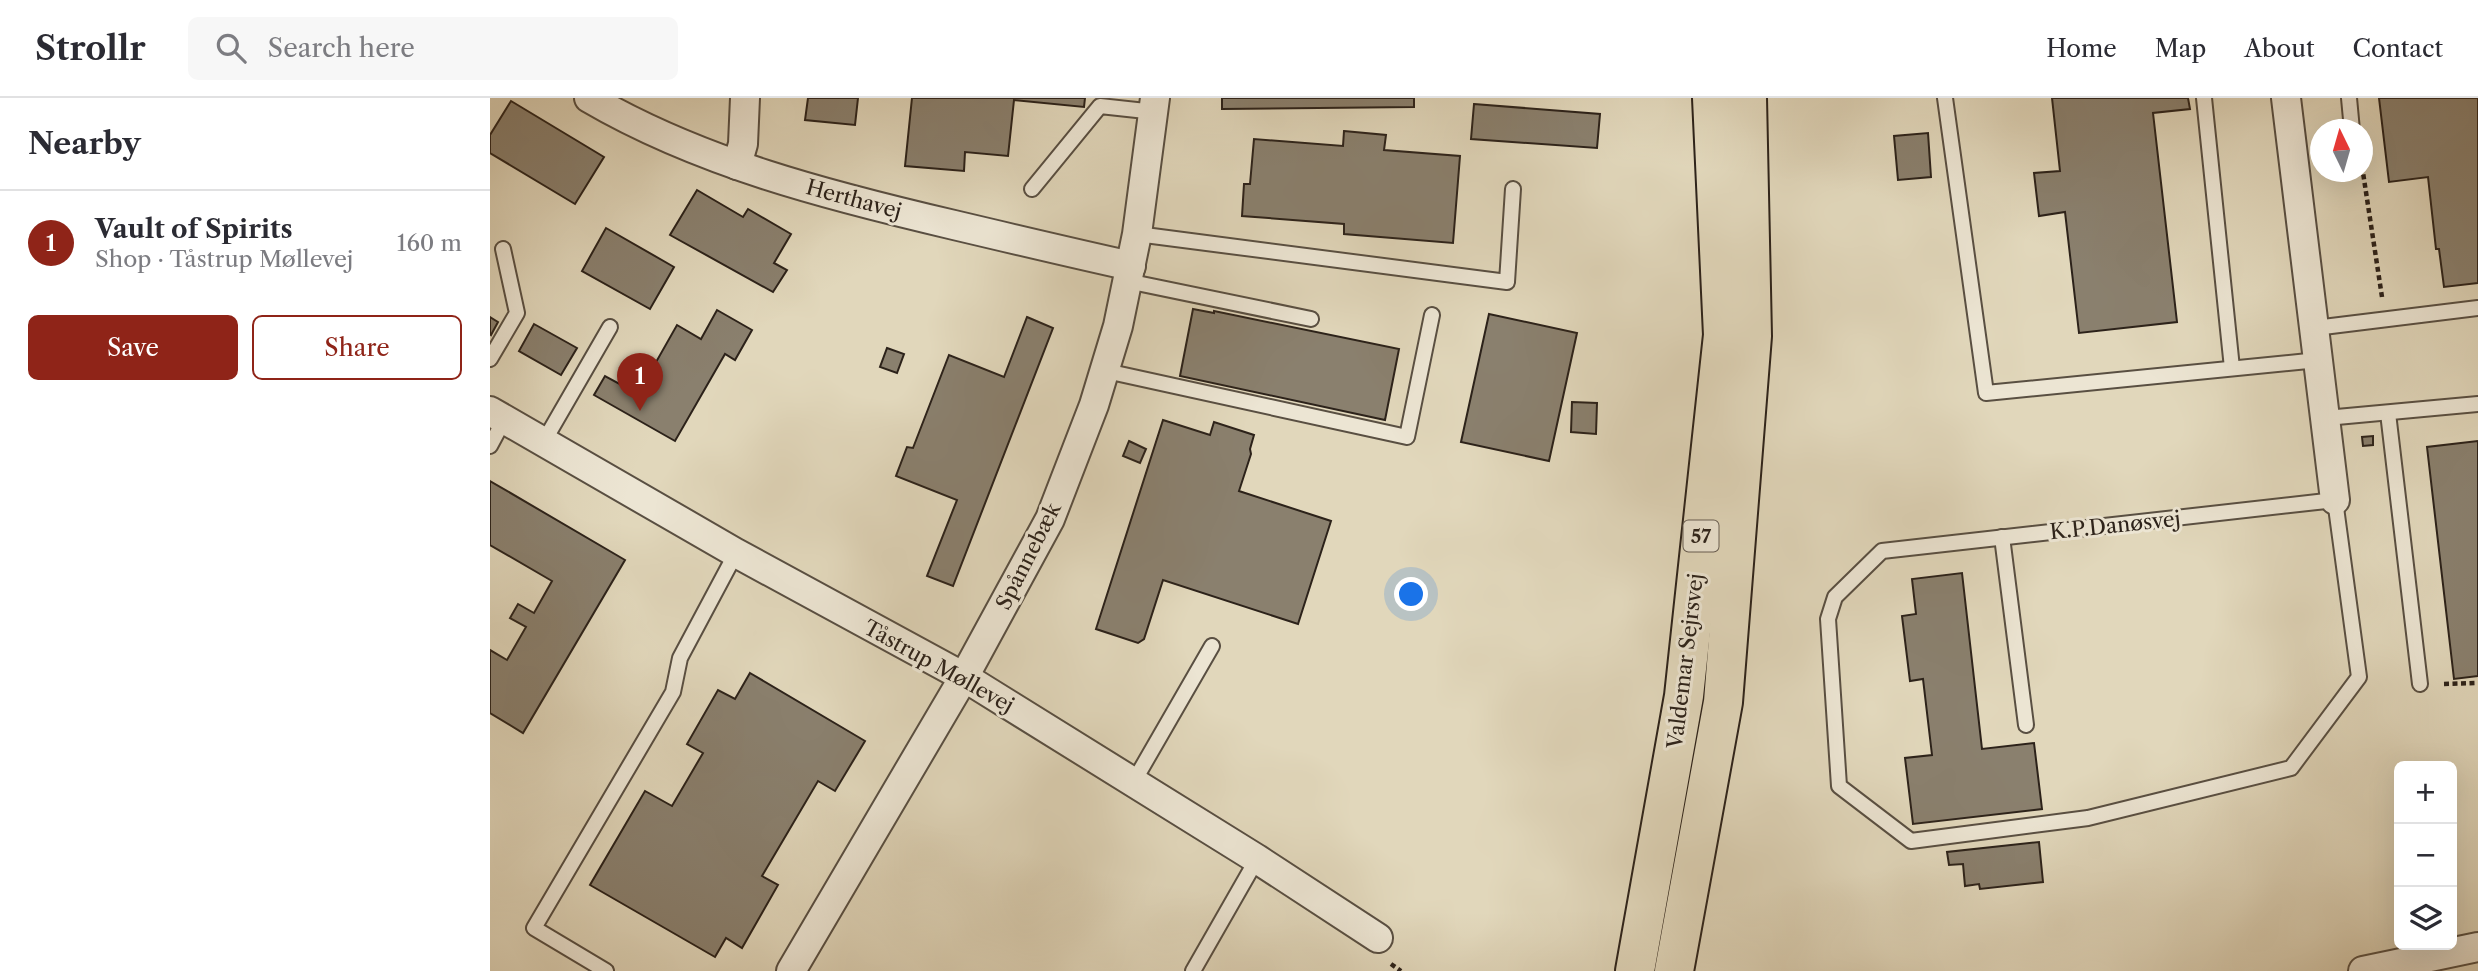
<!DOCTYPE html>
<meta charset="utf-8">
<style>
:root{--surface:#fff;--page:#f7f7f7;--text:#2b2b33;--muted:#7c7c81;--line:#e1e1e2;--accent:#8f2418}
body{margin:0;font-family:"Libre Caslon Text",serif;background:var(--page);color:var(--text)}
.controls{position:absolute;right:21px;bottom:21px;display:grid;overflow:hidden;border-radius:10px;box-shadow:0 7px 28px #0002}
.controls button{width:63px;height:63px;display:grid;place-items:center;padding:0;border:0;border-bottom:2px solid var(--line);background:var(--surface);color:var(--text);font:35px sans-serif}
.compass{position:absolute;left:1820px;top:21px;width:63px;height:63px;border-radius:50%;background:var(--surface);box-shadow:0 7px 28px #0002;rotate:355deg}
.you{position:absolute;left:922px;top:497px;width:24px;height:24px;margin:-18px;border:5px solid #fff;border-radius:50%;background:#1a73e8;box-shadow:0 0 0 10px #1a73e833}
.badge{display:grid;place-items:center;width:46px;height:46px;border-radius:50%;background:var(--accent);color:#fff;font-size:23px;font-weight:700}
.pin{position:absolute;translate:-50% -58px;filter:drop-shadow(0 2px 4px #0008)}
.pin::after{content:'';position:absolute;top:37px;width:24px;height:21px;background:inherit;clip-path:polygon(0 0,100% 0,50% 100%)}
.list{margin:0;padding:0;list-style:none}
h2{display:flex;justify-content:space-between;align-items:center;height:91px;margin:0;padding:0 28px;font-size:30px}
h2 small{font-size:23px;font-weight:400;color:var(--muted)}
.list li{display:grid;grid-template-columns:46px 1fr auto;gap:21px;align-items:center;box-sizing:border-box;height:105px;padding:0 28px;border-top:2px solid var(--line)}
.list b{display:block;font-size:26px;white-space:nowrap}
.list p{margin:0;font-size:23px;white-space:nowrap;color:var(--muted)}
.list em{font-size:23px;font-style:normal;color:var(--muted)}
.actions{display:flex;gap:14px;padding:21px 28px}
.actions a{flex:1;padding:16px 0;border:2px solid var(--accent);border-radius:10px;text-align:center;font-size:24px;color:var(--accent)}
.actions .main{background:var(--accent);color:#fff}
.icon{flex:none;width:38px;height:38px;fill:none;stroke:currentColor;stroke-width:2;stroke-linecap:round;stroke-linejoin:round}
.map{position:relative;flex:none;width:1988px;height:873px;overflow:hidden}
header{display:flex;align-items:center;gap:42px;box-sizing:border-box;height:98px;padding:0 35px;background:var(--surface);border-bottom:2px solid var(--line)}
header strong{font-size:33px}
nav{display:flex;gap:38px;margin-inline-start:auto;font-size:24px}
.search{width:490px;height:63px;background:var(--page);display:flex;align-items:center;gap:18px;box-sizing:border-box;padding:0 24px;border-radius:10px;color:var(--muted);font-size:26px}
main{display:flex}
aside{flex:1;background:var(--surface)}
.map>svg:first-child{display:block}
.building{fill:#8a806e;stroke:#2c221a;stroke-width:2}
.lines{fill:none;stroke-linecap:round;stroke-linejoin:round}
.lane-casing{stroke:#594f42;stroke-width:18}
.street-casing{stroke:#594f42;stroke-width:32}
.primary-casing{stroke:#2c221a;stroke-width:42}
.path{stroke:#2c221a;stroke-width:4.5;stroke-dasharray:5 3.5;stroke-linecap:butt}
.lane{stroke:#ece5d3;stroke-width:14}
.street{stroke:#ece5d3;stroke-width:28}
.primary{stroke:#e1d7bb;stroke-width:38}
.labels{text-anchor:middle;dominant-baseline:central;stroke-width:6;stroke-linejoin:round;paint-order:stroke}
.shield{fill:#ece5d3;stroke:#665c52;stroke-width:2}
.shield-label{font-size:19px;font-weight:bold;fill:#2c221a}
.street-label{font-size:21px;fill:#2c221a;stroke:#ece5d3}
</style>
<header>
<strong>Strollr</strong>
<div class="search"><svg class="icon" aria-label="search" viewBox="0 0 24 24"><circle cx="10" cy="10" r="6"/><path d="M15 15l6 6"/></svg>Search here</div>
<nav><a>Home</a><a>Map</a><a>About</a><a>Contact</a></nav>
</header>
<main>
<aside>
<h2>Nearby<small></small></h2>
<ul class="list">
<li><span class="badge">1</span><div><b>Vault of Spirits</b><p>Shop · Tåstrup Møllevej</p></div><em>160 m</em></li>
</ul>
<div class="actions"><a class="main">Save</a><a>Share</a></div>
</aside>
<div class="map">
<svg width="1988" height="873" viewBox="0 0 1988 873">
<rect width="100%" height="100%" fill="#e1d7bb"/>
<filter id="stains"><feTurbulence type="fractalNoise" baseFrequency=".00286" numOctaves="4"/><feColorMatrix values="0 0 0 0 .2 0 0 0 0 .09 0 0 0 0 .02 0 0 0 .5 -.17"/></filter>
<radialGradient id="worn" r=".72"><stop offset=".6" stop-color="#630" stop-opacity="0"/><stop offset="1" stop-color="#630" stop-opacity=".3"/></radialGradient>
<g class="building">
<path d="M 318,0 L 368,0 L 365,27 L 315,22 Z"/>
<path d="M 422,0 L 595,0 L 594,9 L 524,2 L 518,58 L 475,54 L 474,73 L 415,68 Z"/>
<path d="M 732,0 L 924,0 L 924,9 L 732,11 Z"/>
<path d="M 1562,0 L 1698,0 L 1700,11 L 1663,15 L 1687,224 L 1589,235 L 1575,114 L 1549,118 L 1544,75 L 1570,73 Z"/>
<path d="M 1889,0 L 1988,0 L 1988,185 L 1954,189 L 1949,151 L 1946,151 L 1938,79 L 1899,84 Z"/>
<path d="M 21,3 L 114,59 L 85,106 L 0,55 L 0,37 Z"/>
<path d="M 984,6 L 1110,16 L 1107,50 L 981,41 Z"/>
<path d="M 854,33 L 896,37 L 894,52 L 970,58 L 963,145 L 854,136 L 854,126 L 752,118 L 754,86 L 760,86 L 764,41 L 853,48 Z"/>
<path d="M 1438,35 L 1441,79 L 1408,82 L 1404,38 Z"/>
<path d="M 207,92 L 253,119 L 258,111 L 301,136 L 284,165 L 297,172 L 283,194 L 180,137 Z"/>
<path d="M 116,130 L 184,169 L 160,211 L 92,173 Z"/>
<path d="M 703,211 L 724,215 L 724,213 L 909,251 L 895,322 L 690,278 Z"/>
<path d="M 227,212 L 262,232 L 245,262 L 235,256 L 185,343 L 104,297 L 115,278 L 148,296 L 187,227 L 211,241 Z"/>
<path d="M 999,216 L 1087,235 L 1059,363 L 971,344 Z"/>
<path d="M 0,219 L 8,224 L 1,237 L 0,236 Z"/>
<path d="M 537,219 L 563,230 L 463,488 L 437,478 L 467,402 L 406,378 L 417,349 L 423,350 L 459,257 L 514,279 Z"/>
<path d="M 44,226 L 87,250 L 71,277 L 29,253 Z"/>
<path d="M 397,250 L 414,256 L 407,275 L 390,269 Z"/>
<path d="M 1082,304 L 1107,305 L 1106,336 L 1081,334 Z"/>
<path d="M 673,322 L 720,337 L 724,324 L 764,337 L 760,351 L 761,356 L 749,393 L 841,423 L 808,526 L 673,482 L 654,541 L 648,545 L 606,531 Z"/>
<path d="M 1883,338 L 1883,347 L 1873,348 L 1872,339 Z"/>
<path d="M 639,343 L 656,351 L 650,365 L 633,358 Z"/>
<path d="M 1988,343 L 1988,578 L 1964,581 L 1937,349 Z"/>
<path d="M 0,383 L 135,462 L 33,635 L 0,615 L 0,552 L 17,562 L 36,529 L 20,520 L 28,506 L 44,515 L 62,483 L 0,447 Z"/>
<path d="M 1472,475 L 1492,651 L 1544,645 L 1552,711 L 1423,726 L 1415,660 L 1442,657 L 1433,581 L 1420,583 L 1412,518 L 1426,516 L 1422,481 Z"/>
<path d="M 260,575 L 375,643 L 345,693 L 328,683 L 272,778 L 288,787 L 252,850 L 236,840 L 225,859 L 100,787 L 155,693 L 182,708 L 213,655 L 197,646 L 228,592 L 245,601 Z"/>
<path d="M 1549,744 L 1553,784 L 1490,791 L 1489,786 L 1475,788 L 1473,766 L 1459,767 L 1457,754 Z"/>
</g>
<g class="lines">
<defs>
<g id="lane">
<path d="M 1455,0 L 1496,295 L 1828,262"/>
<path d="M 1714,0 L 1742,270"/>
<path d="M 1859,0 L 1862,32"/>
<path d="M 542,91 L 610,8 L 665,14"/>
<path d="M 647,136 L 1017,184 L 1023,91"/>
<path d="M 637,183 L 821,221"/>
<path d="M 1825,230 L 1988,210"/>
<path d="M 0,261 L 27,215 L 13,151"/>
<path d="M 616,273 L 917,339 L 942,217"/>
<path d="M 1898,315 L 1930,586"/>
<path d="M 1836,320 L 1988,306"/>
<path d="M 53,345 L 120,229"/>
<path d="M 0,348 L 14,322"/>
<path d="M 1845,402 L 1869,579 L 1801,670 L 1598,720 L 1421,743 L 1349,688 L 1338,521 L 1345,499 L 1392,453 Z"/>
<path d="M 1512,439 L 1536,627"/>
<path d="M 643,685 L 722,548"/>
<path d="M 116,873 L 44,830 L 183,594 L 190,560 L 246,455"/>
<path d="M 703,873 L 767,761"/>
</g>
<g id="street">
<path d="M 99,0 C 210,65 340,98 464,127 C 523,141 582,155 641,168"/>
<path d="M 1796,0 L 1845,402"/>
<path d="M 247,67 L 253,46 L 255,0"/>
<path d="M 0,313 L 246,455 L 474,579 L 767,761 L 888,840"/>
<path d="M 301,873 L 474,579 L 560,421 L 604,307 L 628,228 L 647,136 L 665,0"/>
<path d="M 1873,873 L 1988,849"/>
</g>
<g id="primary">
<path d="M 1145,873 L 1194,598 L 1233,237 L 1222,0"/>
<path d="M 1184,873 L 1233,604 L 1262,238 L 1257,0"/>
</g>
</defs>
<use href="#lane" class="lane-casing"/>
<use href="#street" class="street-casing"/>
<use href="#primary" class="primary-casing"/>
<g class="path">
<path d="M 1872,68 L 1892,199"/>
<path d="M 1954,586 L 1988,585"/>
<path d="M 901,866 L 911,873"/>
</g>
<use href="#lane" class="lane"/>
<use href="#street" class="street"/>
<use href="#primary" class="primary"/>
</g>
<g class="labels">
<rect class="shield" x="1193.5" y="422.5" width="35" height="31" rx="5"/>
<g class="shield-label">
<text x="1211" y="438">57</text>
</g>
<g class="street-label">
<text transform="translate(364 101) rotate(15)">Herthavej</text>
<text transform="translate(1625 427) rotate(-6)">K.P.Danøsvej</text>
<text transform="translate(538 458) rotate(-63)">Spånnebæk</text>
<text transform="translate(1195 563) rotate(-83)">Valdemar Sejrsvej</text>
<text transform="translate(449 568) rotate(29)">Tåstrup Møllevej</text>
</g>
</g>
<rect width="100%" height="100%" filter="url(#stains)"/>
<rect width="100%" height="100%" fill="url(#worn)"/>
</svg>
<div class="controls">
<button>+</button>
<button>−</button>
<button><svg class="icon" aria-label="layers" viewBox="0 0 24 24"><path d="M12 4l9 5-9 5-9-5zM3 14l9 5 9-5"/></svg></button>
</div>
<svg class="compass" viewBox="-18 -18 36 36"><path d="M0-13l5 13h-10z" fill="#e53935"/><path d="M0 13l5-13h-10z" fill="#7c7c81"/></svg>
<div class="you"></div>
<div class="pin badge" style="left:150px;top:313px">1</div>
</div>
</main>
